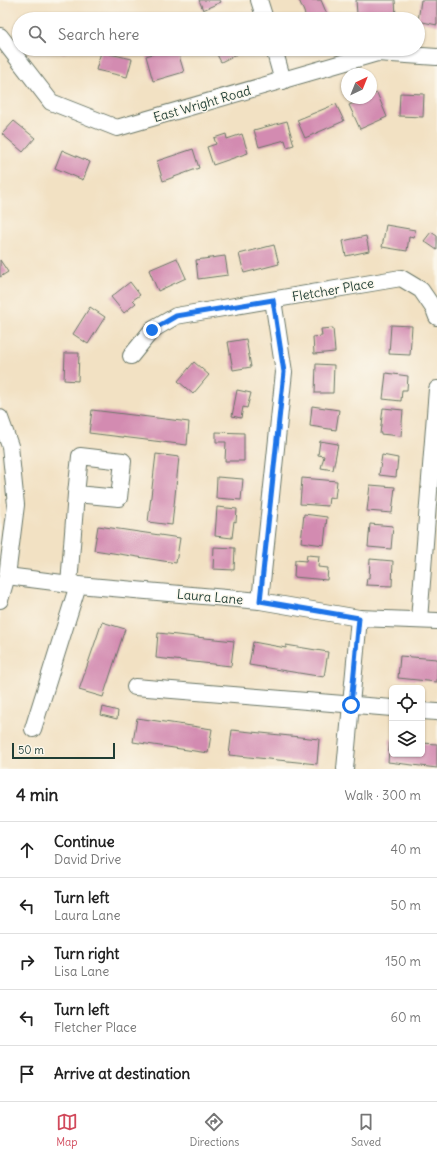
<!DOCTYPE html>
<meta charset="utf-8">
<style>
:root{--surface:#fff;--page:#f2f2f2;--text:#222;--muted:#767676;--line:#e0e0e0;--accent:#d1495b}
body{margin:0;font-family:Delius,sans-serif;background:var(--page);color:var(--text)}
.controls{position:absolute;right:12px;bottom:12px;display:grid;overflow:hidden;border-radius:6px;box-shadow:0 1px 3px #0004}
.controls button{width:36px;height:36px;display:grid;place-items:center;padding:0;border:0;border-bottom:1px solid var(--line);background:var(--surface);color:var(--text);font:20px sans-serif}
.compass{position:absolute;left:341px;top:68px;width:36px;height:36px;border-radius:50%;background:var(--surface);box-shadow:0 1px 3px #0004;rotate:43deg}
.scale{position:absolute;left:12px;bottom:10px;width:103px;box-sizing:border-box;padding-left:4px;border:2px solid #1f3d34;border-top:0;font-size:11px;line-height:14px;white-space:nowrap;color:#1f3d34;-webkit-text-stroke:3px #fbf7ec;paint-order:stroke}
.stop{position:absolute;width:12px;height:12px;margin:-9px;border:3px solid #1a73e8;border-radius:50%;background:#fff}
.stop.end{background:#1a73e8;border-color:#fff;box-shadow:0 1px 4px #0008}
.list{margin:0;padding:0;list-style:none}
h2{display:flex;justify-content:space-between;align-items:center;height:52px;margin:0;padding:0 16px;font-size:17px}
h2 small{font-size:13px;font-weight:400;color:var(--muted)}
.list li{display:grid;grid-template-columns:26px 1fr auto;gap:12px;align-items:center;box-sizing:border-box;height:56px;padding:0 16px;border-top:1px solid var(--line)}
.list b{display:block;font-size:15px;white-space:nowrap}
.list p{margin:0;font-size:13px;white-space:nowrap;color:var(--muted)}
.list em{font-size:13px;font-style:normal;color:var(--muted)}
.icon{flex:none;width:22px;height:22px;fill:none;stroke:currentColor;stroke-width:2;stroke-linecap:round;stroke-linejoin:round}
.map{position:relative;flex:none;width:437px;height:769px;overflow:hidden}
.search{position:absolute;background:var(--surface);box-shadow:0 1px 3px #0004;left:12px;right:12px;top:12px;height:44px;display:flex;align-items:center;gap:10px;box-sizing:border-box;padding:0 14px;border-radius:22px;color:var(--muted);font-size:15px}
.sheet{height:332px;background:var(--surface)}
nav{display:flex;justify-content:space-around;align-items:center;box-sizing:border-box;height:56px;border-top:1px solid var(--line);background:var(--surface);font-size:11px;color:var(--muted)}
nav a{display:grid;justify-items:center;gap:2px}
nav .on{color:var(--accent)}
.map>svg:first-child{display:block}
.building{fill:#d38bb1}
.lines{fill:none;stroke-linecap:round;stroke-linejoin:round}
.minor-casing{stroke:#697666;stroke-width:18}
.minor{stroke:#fff;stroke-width:16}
.route{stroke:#1a73e8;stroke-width:5}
.labels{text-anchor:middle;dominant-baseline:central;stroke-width:3;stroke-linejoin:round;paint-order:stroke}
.street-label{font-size:13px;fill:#1f3d34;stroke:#fbf7ec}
</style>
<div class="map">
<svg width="437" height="769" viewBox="0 0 437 769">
<rect width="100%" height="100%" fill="#fbf7ec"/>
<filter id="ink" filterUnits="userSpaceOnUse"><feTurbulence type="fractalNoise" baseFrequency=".025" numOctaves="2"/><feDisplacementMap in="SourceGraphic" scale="8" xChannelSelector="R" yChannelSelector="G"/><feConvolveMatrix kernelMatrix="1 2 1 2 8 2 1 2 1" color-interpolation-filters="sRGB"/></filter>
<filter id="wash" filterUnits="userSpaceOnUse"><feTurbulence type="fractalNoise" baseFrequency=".012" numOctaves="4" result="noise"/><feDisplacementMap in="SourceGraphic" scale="16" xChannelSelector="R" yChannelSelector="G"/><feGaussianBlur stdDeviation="0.9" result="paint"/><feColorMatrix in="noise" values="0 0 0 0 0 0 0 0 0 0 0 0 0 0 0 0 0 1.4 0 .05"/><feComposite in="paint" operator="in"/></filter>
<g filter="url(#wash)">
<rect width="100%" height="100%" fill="#f2e1c3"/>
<g id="blocks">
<g class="building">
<path d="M 199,0 L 220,0 L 221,2 L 203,10 Z"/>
<path d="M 299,0 L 321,0 L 329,19 L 307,19 Z"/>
<path d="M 356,0 L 395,0 L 396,16 L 367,19 L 366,13 L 357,14 Z"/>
<path d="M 421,0 L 437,0 L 437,25 L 418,21 Z"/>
<path d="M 59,49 L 70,49 L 63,54 Z"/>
<path d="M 169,49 L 177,49 L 184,72 L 153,81 L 146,56 Z"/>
<path d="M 214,49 L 235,49 L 237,54 L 221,62 Z"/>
<path d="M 101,52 L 132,59 L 127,77 L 96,70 Z"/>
<path d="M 377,93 L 387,117 L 360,129 L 349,105 L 367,98 L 371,98 L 371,96 Z"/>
<path d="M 400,93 L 424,94 L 423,117 L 399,116 Z"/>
<path d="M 336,104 L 344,121 L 305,138 L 297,120 Z"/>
<path d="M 14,121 L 35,138 L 23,152 L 2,134 Z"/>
<path d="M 287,121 L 294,145 L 287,147 L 285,140 L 259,147 L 254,130 Z"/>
<path d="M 226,134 L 227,139 L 242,134 L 248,153 L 213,165 L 207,147 L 216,144 L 214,138 Z"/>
<path d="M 193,149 L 199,168 L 163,181 L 157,161 Z"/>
<path d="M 62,150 L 90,162 L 83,180 L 55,168 Z"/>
<path d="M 386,225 L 415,230 L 414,238 L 409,237 L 407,251 L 382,247 Z"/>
<path d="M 431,232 L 437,236 L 437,250 L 424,241 Z"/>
<path d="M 366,236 L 369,251 L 346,256 L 343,241 Z"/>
<path d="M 274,245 L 279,264 L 244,273 L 239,254 Z"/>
<path d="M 225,256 L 228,275 L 198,279 L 196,260 Z"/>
<path d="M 177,258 L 186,278 L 158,291 L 149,270 Z"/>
<path d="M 0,260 L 8,272 L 0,277 Z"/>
<path d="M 130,282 L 140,295 L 133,300 L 136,303 L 124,313 L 111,297 Z"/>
<path d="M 90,307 L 105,317 L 88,344 L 73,334 Z"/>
<path d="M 391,325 L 412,326 L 410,355 L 389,354 Z"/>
<path d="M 333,328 L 335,352 L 314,354 L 313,337 L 322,336 L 321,329 Z"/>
<path d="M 246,339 L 251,367 L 233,370 L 228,342 Z"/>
<path d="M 65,353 L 79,353 L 78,381 L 64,380 Z"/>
<path d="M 194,362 L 209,375 L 193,394 L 178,381 Z"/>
<path d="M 316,364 L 334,365 L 333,393 L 315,393 Z"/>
<path d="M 386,373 L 408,376 L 407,390 L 402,390 L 401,401 L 383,399 Z"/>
<path d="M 237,390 L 251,393 L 247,408 L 243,407 L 241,418 L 232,416 Z"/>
<path d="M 312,406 L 339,410 L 336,430 L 310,426 Z"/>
<path d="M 383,408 L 403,410 L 401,436 L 380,434 Z"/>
<path d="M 92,410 L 189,422 L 187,445 L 89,433 Z"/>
<path d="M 216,432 L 244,433 L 244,461 L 225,461 L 226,442 L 216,442 Z"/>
<path d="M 320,441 L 338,444 L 333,470 L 321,468 L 324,456 L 318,455 Z"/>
<path d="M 156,454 L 179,457 L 172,525 L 148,522 Z"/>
<path d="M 382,455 L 398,458 L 396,477 L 379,475 Z"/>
<path d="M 217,477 L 243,479 L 241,500 L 216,498 Z"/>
<path d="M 302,478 L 337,481 L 335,498 L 329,497 L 328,506 L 300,504 Z"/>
<path d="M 370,485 L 395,487 L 392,513 L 367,511 Z"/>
<path d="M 217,507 L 237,509 L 236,522 L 234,521 L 232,538 L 215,536 Z"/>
<path d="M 304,514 L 327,517 L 324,545 L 301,542 Z"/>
<path d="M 370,524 L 393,526 L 391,549 L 368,547 Z"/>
<path d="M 98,526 L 180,538 L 176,563 L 94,550 Z"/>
<path d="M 214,547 L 235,548 L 234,570 L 213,569 Z"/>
<path d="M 307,555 L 319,556 L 318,567 L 328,568 L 327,580 L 294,577 L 295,560 L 306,561 Z"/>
<path d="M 370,559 L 393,561 L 392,586 L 366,585 L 367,578 L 369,578 Z"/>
<path d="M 102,622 L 125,629 L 103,697 L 79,690 Z"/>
<path d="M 158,633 L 234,641 L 231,666 L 156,658 Z"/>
<path d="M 253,642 L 286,648 L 286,645 L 328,652 L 324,677 L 249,665 Z"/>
<path d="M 400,656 L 437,659 L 437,682 L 398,678 Z"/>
<path d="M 103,707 L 118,711 L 117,719 L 101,715 Z"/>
<path d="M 137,718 L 212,729 L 208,753 L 133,742 Z"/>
<path d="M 232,730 L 319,739 L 317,764 L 229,755 Z"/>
<path d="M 390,739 L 392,739 L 392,754 L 422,754 L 422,743 L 437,744 L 437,768 L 388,762 Z"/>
</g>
</g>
</g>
<g filter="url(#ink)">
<use href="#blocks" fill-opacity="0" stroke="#697666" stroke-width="1"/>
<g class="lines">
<defs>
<g id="minor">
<path d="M 259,0 L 265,19"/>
<path d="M 0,36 L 51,102 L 117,128 L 377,53 L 437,57"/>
<path d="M 274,49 L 283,81"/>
<path d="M 131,356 L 152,330 L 176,316 L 401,278 L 421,290 L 434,309 L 437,317"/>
<path d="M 0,418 L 10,446 L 16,505 L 7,576 L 0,600"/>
<path d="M 7,576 L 78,585 L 260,601 L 359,618 L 437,621"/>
<path d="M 69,584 L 76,494 L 119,498 L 123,461 L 80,456 L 76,494"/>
<path d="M 260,601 L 284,372 L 273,300"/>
<path d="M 419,620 L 437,389"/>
<path d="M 135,687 L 392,708"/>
<path d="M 422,711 L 437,712"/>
<path d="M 33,729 L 78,585"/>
<path d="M 345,769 L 359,618"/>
</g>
</defs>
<use href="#minor" class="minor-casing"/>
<use href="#minor" class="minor"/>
</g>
</g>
<g class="lines" filter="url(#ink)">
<path class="route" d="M 152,330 L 176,316 L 273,300 L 284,372 L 260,601 L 359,618 L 351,705"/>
</g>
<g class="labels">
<g class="street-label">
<text transform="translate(202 104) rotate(-16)">East Wright Road</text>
<text transform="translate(333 290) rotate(-10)">Fletcher Place</text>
<text transform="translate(210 597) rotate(5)">Laura Lane</text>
</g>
</g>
</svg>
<div class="controls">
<button><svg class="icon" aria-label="locate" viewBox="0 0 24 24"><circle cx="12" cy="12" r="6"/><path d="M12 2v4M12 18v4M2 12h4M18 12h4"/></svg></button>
<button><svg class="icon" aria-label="layers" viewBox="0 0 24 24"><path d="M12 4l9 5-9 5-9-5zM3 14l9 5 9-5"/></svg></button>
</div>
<svg class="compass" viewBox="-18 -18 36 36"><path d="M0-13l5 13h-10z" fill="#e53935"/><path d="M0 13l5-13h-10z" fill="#767676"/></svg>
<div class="scale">50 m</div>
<div class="stop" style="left:351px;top:705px"></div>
<div class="stop end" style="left:152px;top:330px"></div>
<div class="search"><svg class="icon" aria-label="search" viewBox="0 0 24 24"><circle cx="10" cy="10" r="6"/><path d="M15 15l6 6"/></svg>Search here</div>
</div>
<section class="sheet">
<h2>4 min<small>Walk · 300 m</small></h2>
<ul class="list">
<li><svg class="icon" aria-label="ahead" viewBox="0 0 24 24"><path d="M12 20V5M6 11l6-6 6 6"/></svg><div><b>Continue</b><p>David Drive</p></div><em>40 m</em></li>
<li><svg class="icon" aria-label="left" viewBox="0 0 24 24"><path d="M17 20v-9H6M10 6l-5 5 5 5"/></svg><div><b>Turn left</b><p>Laura Lane</p></div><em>50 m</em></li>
<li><svg class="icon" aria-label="right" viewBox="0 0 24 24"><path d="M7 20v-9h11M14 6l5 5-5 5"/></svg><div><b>Turn right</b><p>Lisa Lane</p></div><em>150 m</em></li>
<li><svg class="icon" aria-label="left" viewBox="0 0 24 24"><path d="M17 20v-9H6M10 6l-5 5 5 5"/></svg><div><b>Turn left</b><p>Fletcher Place</p></div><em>60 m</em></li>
<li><svg class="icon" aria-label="arrive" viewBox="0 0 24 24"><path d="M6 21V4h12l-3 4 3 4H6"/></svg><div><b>Arrive at destination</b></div></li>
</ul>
</section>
<nav>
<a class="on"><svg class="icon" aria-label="map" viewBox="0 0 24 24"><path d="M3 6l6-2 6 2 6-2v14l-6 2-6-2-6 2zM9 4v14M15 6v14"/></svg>Map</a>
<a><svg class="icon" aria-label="directions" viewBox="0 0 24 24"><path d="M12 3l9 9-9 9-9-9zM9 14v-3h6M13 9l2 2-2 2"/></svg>Directions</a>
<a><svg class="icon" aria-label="saved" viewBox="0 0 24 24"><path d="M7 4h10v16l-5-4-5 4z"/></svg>Saved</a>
</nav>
